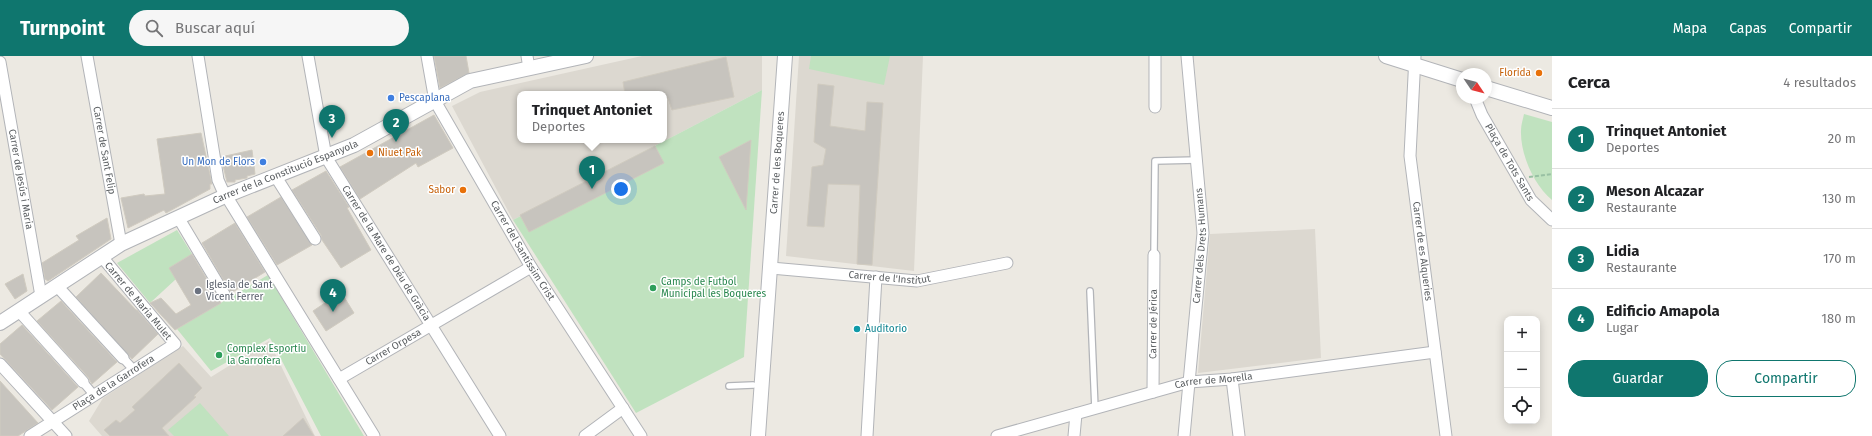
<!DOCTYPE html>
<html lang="es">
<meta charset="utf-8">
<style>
:root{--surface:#fff;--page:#f6f6f6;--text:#202124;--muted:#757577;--line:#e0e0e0;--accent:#0f766e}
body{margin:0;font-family:"Fira Sans",sans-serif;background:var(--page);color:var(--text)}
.controls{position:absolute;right:12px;bottom:12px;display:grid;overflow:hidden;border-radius:8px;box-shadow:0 2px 10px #0003}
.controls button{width:36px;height:36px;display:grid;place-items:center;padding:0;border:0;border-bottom:1px solid var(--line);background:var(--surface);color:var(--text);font:20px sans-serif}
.compass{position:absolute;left:1456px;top:12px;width:36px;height:36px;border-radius:50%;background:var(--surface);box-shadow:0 2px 10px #0003;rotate:125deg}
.you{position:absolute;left:621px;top:133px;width:14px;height:14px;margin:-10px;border:3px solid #fff;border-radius:50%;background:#1a73e8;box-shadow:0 0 0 6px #1a73e833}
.badge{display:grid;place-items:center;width:26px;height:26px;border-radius:50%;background:var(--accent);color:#fff;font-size:13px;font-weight:700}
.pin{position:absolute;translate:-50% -33px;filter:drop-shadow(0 1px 2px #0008)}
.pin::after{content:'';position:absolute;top:21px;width:14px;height:12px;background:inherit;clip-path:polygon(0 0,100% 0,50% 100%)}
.popup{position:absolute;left:517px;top:35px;width:150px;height:52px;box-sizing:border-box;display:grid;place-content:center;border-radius:8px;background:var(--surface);filter:drop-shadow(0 1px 3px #0005);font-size:13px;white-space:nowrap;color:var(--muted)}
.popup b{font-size:15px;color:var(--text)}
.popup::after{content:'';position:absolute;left:50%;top:100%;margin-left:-8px;border:8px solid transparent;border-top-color:var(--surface)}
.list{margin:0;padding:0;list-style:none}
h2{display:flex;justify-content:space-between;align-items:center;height:52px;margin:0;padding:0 16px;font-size:17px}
h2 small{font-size:13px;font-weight:400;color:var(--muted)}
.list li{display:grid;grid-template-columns:26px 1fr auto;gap:12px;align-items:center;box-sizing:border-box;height:60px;padding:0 16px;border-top:1px solid var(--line)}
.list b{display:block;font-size:15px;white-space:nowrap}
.list p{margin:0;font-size:13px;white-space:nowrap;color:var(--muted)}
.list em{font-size:13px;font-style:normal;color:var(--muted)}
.actions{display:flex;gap:8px;padding:12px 16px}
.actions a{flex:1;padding:9px 0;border:1px solid var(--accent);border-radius:16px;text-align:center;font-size:14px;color:var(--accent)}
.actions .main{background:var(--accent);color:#fff}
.icon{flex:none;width:22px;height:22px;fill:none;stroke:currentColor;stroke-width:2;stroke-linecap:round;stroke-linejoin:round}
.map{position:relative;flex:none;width:1552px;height:380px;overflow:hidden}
header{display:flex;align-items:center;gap:24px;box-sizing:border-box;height:56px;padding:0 20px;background:var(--accent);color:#fff}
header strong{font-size:19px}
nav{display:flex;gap:22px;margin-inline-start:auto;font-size:14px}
.search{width:280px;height:36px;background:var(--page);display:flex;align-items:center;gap:10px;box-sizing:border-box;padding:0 14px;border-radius:22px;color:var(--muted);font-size:15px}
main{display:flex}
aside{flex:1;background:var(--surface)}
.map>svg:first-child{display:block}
.education{fill:#dcd8d0;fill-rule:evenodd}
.green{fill:#c0e2bf}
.building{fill:#c7c4be;stroke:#d0cbc0}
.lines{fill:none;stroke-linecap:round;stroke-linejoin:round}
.service-casing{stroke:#b2b4b8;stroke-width:8}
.pedestrian-casing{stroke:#b2b4b8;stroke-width:10}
.minor-casing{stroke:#b2b4b8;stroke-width:13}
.tertiary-casing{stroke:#b2b4b8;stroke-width:16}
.path{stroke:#98c0a3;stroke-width:2;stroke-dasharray:4 2;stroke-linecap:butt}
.service{stroke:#fff;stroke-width:5.5}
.pedestrian{stroke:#fff;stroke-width:8}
.minor{stroke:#fff;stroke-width:11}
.tertiary{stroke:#fff;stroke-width:14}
.food-dot{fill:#e8710a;stroke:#fff;stroke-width:1.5}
.shop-dot{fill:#3f7fe0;stroke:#fff;stroke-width:1.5}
.leisure-dot{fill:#2e9e5b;stroke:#fff;stroke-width:1.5}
.worship-dot{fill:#6b7280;stroke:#fff;stroke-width:1.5}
.culture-dot{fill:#0f9aa8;stroke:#fff;stroke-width:1.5}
.labels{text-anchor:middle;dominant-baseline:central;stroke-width:3;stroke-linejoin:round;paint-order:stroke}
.food-label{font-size:10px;fill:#c56008;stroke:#fff;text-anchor:end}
.shop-label{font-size:10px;fill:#366cbe;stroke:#fff;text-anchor:start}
.street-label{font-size:10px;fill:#5a5e61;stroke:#fff}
.leisure-label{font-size:10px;fill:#27864d;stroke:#fff;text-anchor:start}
.worship-label{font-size:10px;fill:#5b616d;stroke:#fff;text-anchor:start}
.culture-label{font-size:10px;fill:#0d838f;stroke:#fff;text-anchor:start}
</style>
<header>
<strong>Turnpoint</strong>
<div class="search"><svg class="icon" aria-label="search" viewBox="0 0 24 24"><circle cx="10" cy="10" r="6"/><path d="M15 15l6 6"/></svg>Buscar aquí</div>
<nav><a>Mapa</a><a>Capas</a><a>Compartir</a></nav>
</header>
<main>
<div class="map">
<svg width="1552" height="380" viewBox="0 0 1552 380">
<rect width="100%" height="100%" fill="#ece9e2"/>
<g class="education">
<path d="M 642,0 L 762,0 L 762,34 L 513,164 L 452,50 L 480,36 ZM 520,38 L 664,38 L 664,84 L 520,84 Z"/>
<path d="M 799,0 L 923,0 L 914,215 L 786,200 Z"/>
<path d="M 1315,173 L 1321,302 L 1198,317 L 1210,178 Z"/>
<path d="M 269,285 L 315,380 L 102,380 L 89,365 L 103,342 L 183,290 L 211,321 Z"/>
</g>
<g class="green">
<path d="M 811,0 L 890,0 L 884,29 L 809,13 Z"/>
<path d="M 762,34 L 744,301 L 636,357 L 513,164 Z"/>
<path d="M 1524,58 L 1552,66 L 1552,144 C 1534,129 1520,98 1521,74 C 1521,69 1523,63 1524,58 Z"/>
<path d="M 177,174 L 192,198 L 170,212 L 176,223 L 150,247 L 117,207 Z"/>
<path d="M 268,219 L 364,380 L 321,380 L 270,282 L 211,315 L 177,273 Z"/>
<path d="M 200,347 L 229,380 L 174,380 L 168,374 Z"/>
</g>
<g class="building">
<path d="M 434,0 L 466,0 L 469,17 L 440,32 Z"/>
<path d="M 726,1 L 734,41 L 672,54 L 668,42 L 664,43 L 664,38 L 625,38 L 623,26 Z"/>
<path d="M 818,28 L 834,30 L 830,70 L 865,75 L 867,46 L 883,47 L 872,209 L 857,208 L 860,129 L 828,128 L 824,171 L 807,170 L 812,111 L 823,109 L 826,93 L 814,86 Z"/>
<path d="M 434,59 L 453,92 L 418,111 L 416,107 L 360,143 L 340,111 Z"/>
<path d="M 201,77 L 212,128 L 210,128 L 210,133 L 166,157 L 164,154 L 128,172 L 121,142 L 144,138 L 145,140 L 165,138 L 157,83 Z"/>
<path d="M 751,84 L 746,154 L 719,101 Z"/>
<path d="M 655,90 L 664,107 L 529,176 L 520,159 Z"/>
<path d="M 252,94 L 255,118 L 247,120 L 247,122 L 235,124 L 235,126 L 227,126 L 221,101 Z"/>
<path d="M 326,115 L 349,151 L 347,152 L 371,194 L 341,212 L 322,184 L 321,179 L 292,134 Z"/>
<path d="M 281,141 L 312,189 L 277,209 L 247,161 Z"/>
<path d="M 107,162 L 111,183 L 48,225 L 45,223 L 42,207 L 79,184 L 76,180 Z"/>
<path d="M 235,167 L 265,216 L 231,237 L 202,187 Z"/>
<path d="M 192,198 L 221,247 L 175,274 L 150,247 L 161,242 L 176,258 L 191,249 L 169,212 Z"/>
<path d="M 101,217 L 136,254 L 137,254 L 158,278 L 132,303 L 76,241 Z"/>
<path d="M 23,218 L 27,235 L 15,243 L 5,228 Z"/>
<path d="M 341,236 L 354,257 L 326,275 L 313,255 Z"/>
<path d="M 61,245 L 117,306 L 92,328 L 88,321 L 37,265 Z"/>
<path d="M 22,269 L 78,331 L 52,354 L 0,298 L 0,288 Z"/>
<path d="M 179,307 L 202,332 L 194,340 L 196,341 L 162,372 L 169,380 L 110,380 L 104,374 L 116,364 L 120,367 L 135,354 L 132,351 Z"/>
<path d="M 0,325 L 38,367 L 18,380 L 0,380 Z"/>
<path d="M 303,362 L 314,380 L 283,380 Z"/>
</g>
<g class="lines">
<defs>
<g id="service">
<path d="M 1154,199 L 1155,105 L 1197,104"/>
<path d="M 1090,235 L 1095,353"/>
<path d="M 729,330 L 753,329"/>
</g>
<g id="pedestrian">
<path d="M 123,302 L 134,314"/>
<path d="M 83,326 L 94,339"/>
</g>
<g id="minor">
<path id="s1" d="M 87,0 L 121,188"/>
<path d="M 198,0 L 218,124 L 222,133 L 374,380"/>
<path id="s2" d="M 308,0 L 326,101 L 500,380"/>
<path id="s3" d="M 427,0 L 435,45 L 531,211 L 641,380"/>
<path d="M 527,0 L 529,12"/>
<path id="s4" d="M 1415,0 L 1410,100 L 1446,380"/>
<path id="s5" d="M 0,6 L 41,240"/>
<path id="s6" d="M 1475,42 L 1482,59 L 1531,144 L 1552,164"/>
<path d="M 1155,51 L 1155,0"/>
<path d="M 276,121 L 315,183"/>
<path d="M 178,161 L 224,238"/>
<path id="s7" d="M 771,212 L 917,225 L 1007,207"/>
<path d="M 57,230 L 123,302"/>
<path d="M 19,255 L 83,326"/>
<path d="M 0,308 L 66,380"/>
<path id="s8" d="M 339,323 L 531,211"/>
<path d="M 1232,323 L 1239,380"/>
<path id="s9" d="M 1153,336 L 1154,199"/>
<path id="s10" d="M 30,380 L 175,288 L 102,201"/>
<path d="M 585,380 L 623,352"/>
<path d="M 867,380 L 876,221"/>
<path id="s11" d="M 997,380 L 1189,326 L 1232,323 L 1435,296"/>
<path d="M 1074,380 L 1076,358"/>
<path id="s12" d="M 1184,380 L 1203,177 L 1187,0"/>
</g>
<g id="tertiary">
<path d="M 1386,0 L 1462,24"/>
<path d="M 1486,32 L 1552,52"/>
<path id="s13" d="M 0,267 L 121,188 L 225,140 L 354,89 L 470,25 L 586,0"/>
<path id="s14" d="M 758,380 L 785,0"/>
</g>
</defs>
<use href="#service" class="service-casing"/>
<use href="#pedestrian" class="pedestrian-casing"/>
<use href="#minor" class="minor-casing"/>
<use href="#tertiary" class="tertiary-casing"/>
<path class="path" d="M 1529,121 L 1552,118"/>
<use href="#service" class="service"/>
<use href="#pedestrian" class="pedestrian"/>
<use href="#minor" class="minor"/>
<use href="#tertiary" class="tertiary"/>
</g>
<g class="food-dot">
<circle cx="1539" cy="17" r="4"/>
<circle cx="370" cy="97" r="4"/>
<circle cx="463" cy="134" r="4"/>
</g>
<g class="shop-dot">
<circle cx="391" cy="42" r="4"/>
<circle cx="263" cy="106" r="4"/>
</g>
<g class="leisure-dot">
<circle cx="653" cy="232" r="4"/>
<circle cx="219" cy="299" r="4"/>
</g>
<circle class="worship-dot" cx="198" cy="235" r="4"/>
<circle class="culture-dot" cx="857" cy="273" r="4"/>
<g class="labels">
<g class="food-label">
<text x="1531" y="17">Florida</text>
<text x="378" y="97" text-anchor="start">Niuet Pak</text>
<text x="455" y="134">Sabor</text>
</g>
<g class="shop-label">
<text x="399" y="42">Pescaplana</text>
<text x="255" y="106" text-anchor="end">Un Mon de Flors</text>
</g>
<g class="street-label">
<text stroke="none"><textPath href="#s1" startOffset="96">Carrer de Sant Felip</textPath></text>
<text stroke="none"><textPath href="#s14" startOffset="274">Carrer de les Boqueres</textPath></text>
<text stroke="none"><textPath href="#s6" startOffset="73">Plaça de Tots Sants</textPath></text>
<text stroke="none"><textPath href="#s13" startOffset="324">Carrer de la Constitució Espanyola</textPath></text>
<text stroke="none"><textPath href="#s5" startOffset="119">Carrer de Jesús i Maria</textPath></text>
<text stroke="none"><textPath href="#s12" startOffset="191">Carrer dels Drets Humans</textPath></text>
<text stroke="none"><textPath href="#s3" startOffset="219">Carrer del Santíssim Crist</textPath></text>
<text stroke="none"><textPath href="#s4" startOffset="196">Carrer de es Alqueries</textPath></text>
<text stroke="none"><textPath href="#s2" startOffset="216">Carrer de la Mare de Déu de Gràcia</textPath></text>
<text stroke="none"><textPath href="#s7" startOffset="119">Carrer de l'Institut</textPath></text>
<text transform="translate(138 245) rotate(50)">Carrer de Maria Mulet</text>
<text stroke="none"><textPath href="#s9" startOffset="68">Carrer de Jérica</textPath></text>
<text stroke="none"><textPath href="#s8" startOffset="63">Carrer Orpesa</textPath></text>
<text stroke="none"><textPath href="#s11" startOffset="224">Carrer de Morella</textPath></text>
<text stroke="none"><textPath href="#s10" startOffset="99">Plaça de la Garrofera</textPath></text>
</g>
<g class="leisure-label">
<text x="661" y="226">Camps de Futbol<tspan x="661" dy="12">Municipal les Boqueres</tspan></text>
<text x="227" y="293">Complex Esportiu<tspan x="227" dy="12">la Garrofera</tspan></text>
</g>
<g class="worship-label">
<text x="206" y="229">Iglesia de Sant<tspan x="206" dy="12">Vicent Ferrer</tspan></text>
</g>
<g class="culture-label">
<text x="865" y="273">Auditorio</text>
</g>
</g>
</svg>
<div class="controls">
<button>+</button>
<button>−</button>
<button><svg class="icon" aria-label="locate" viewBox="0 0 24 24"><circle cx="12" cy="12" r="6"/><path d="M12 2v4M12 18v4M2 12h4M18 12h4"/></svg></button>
</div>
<svg class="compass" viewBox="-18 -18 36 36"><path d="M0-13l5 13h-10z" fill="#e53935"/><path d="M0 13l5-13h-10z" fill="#757577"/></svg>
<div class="you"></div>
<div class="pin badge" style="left:592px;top:133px">1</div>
<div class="popup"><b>Trinquet Antoniet</b>Deportes</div>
<div class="pin badge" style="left:396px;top:86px">2</div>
<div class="pin badge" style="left:332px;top:82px">3</div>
<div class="pin badge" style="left:333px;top:256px">4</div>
</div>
<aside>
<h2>Cerca<small>4 resultados</small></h2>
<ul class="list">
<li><span class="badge">1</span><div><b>Trinquet Antoniet</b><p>Deportes</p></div><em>20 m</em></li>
<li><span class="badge">2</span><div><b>Meson Alcazar</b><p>Restaurante</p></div><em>130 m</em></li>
<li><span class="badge">3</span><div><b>Lidia</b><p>Restaurante</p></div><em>170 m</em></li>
<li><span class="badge">4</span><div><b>Edificio Amapola</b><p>Lugar</p></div><em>180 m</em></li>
</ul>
<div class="actions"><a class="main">Guardar</a><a>Compartir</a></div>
</aside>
</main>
